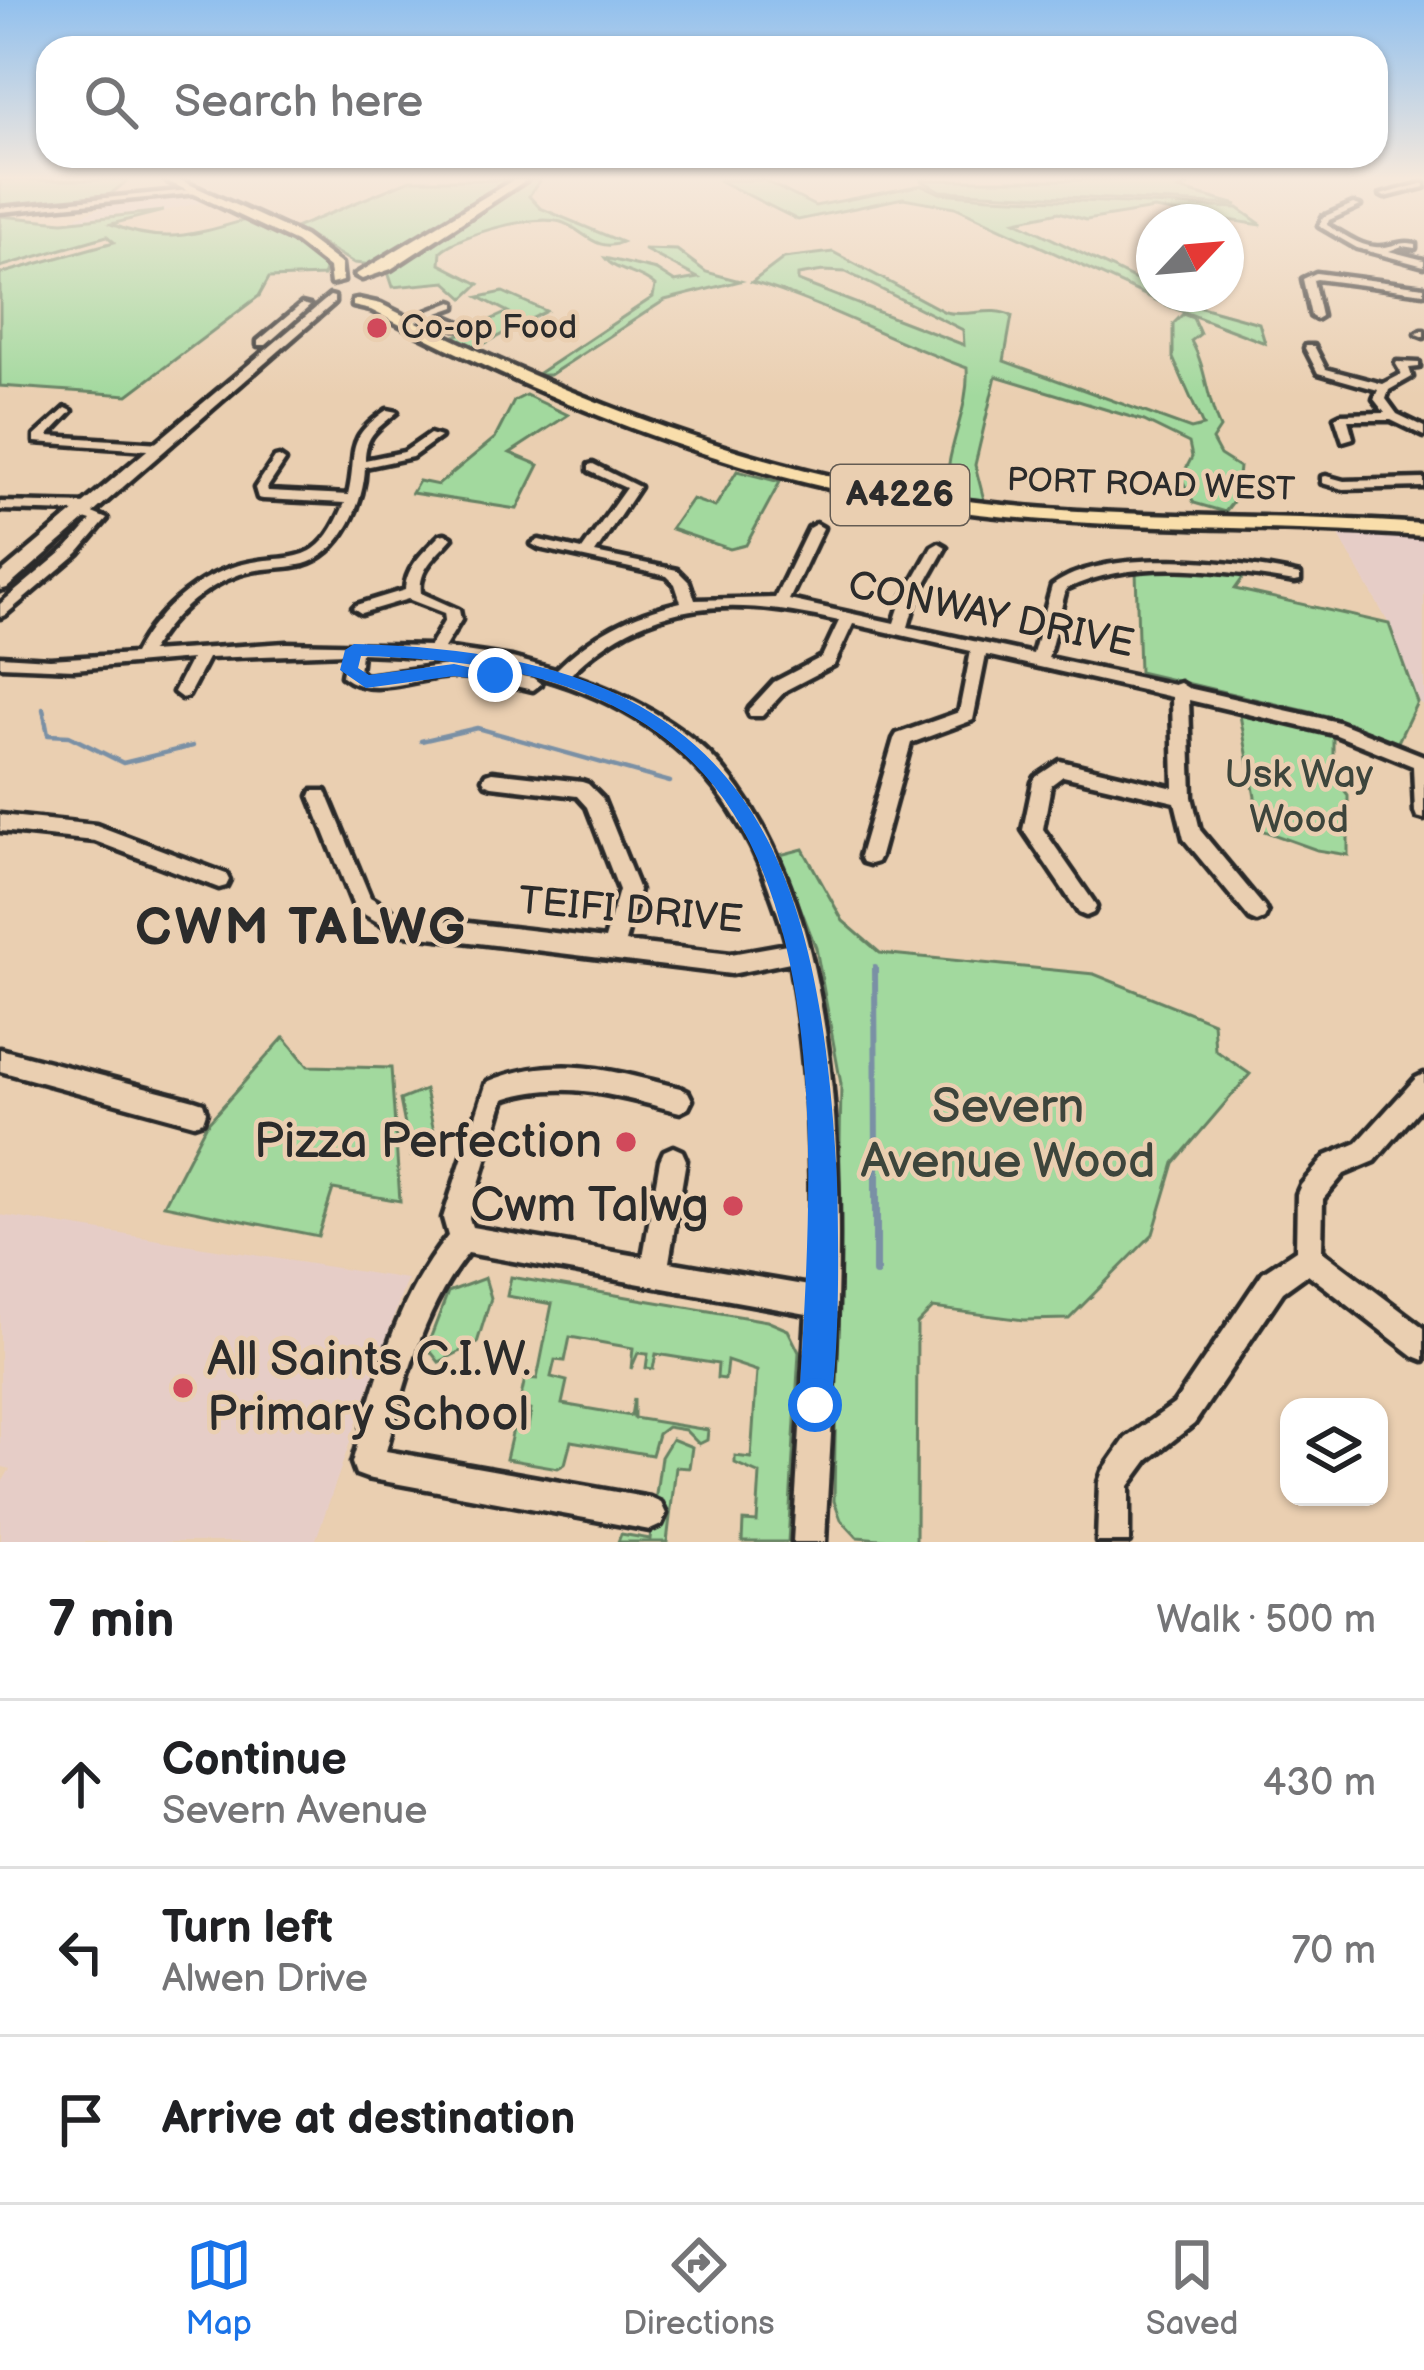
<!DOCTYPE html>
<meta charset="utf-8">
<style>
:root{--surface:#fff;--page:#f2f2f2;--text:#202124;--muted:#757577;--line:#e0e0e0;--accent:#1a73e8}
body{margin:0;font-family:"Balsamiq Sans",sans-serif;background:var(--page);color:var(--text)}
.controls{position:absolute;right:36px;bottom:36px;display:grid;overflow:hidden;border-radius:24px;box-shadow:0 3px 9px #0004}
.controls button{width:108px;height:108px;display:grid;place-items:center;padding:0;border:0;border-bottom:3px solid var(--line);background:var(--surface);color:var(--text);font:60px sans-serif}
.compass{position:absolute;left:1136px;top:204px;width:108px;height:108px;border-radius:50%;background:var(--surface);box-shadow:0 3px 9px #0004;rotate:64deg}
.stop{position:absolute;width:36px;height:36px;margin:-27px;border:9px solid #1a73e8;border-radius:50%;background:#fff}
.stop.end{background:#1a73e8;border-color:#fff;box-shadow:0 3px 12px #0008}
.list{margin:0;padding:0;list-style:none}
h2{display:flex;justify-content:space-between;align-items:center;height:156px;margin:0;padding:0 48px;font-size:51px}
h2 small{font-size:39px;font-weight:400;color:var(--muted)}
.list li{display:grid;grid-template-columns:78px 1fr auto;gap:36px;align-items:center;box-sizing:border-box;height:168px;padding:0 48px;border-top:3px solid var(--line)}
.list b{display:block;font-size:45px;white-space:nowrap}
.list p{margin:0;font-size:39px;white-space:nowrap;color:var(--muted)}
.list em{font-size:39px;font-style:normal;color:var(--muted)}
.icon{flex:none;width:66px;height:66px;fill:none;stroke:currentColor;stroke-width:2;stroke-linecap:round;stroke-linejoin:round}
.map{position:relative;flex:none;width:1424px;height:1542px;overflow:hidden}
.search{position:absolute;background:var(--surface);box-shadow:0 3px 9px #0004;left:36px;right:36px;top:36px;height:132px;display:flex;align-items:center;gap:30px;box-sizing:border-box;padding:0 42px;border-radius:36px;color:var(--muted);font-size:45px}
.sheet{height:660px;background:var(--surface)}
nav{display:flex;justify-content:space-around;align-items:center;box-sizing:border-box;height:168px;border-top:3px solid var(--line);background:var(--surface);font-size:33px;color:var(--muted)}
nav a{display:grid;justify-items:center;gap:6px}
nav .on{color:var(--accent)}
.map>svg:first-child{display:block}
.built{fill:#e6cdc7}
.green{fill:#a2d99e;stroke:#668264;stroke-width:3;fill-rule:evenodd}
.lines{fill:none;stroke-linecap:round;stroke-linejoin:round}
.stream-far2{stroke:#7a90a5;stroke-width:4.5}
.stream-far1{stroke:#7a90a5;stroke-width:6}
.stream{stroke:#7a90a5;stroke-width:8}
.minor-casing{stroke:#2b2b2b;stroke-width:9}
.secondary-casing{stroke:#2b2b2b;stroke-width:9}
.primary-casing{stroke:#2b2b2b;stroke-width:9}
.minor{fill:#eacfb1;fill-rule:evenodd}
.secondary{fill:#eacfb1;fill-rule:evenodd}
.primary{fill:#f9deab;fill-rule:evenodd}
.route{fill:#1a73e8}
.poi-dot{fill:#d1495b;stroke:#eacfb1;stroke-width:4.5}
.labels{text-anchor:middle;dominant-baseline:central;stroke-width:9;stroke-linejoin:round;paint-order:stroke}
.far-poi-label{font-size:33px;fill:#2b2b2b;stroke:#eacfb1;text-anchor:start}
.far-street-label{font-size:33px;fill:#2b2b2b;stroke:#eacfb1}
.shield{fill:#eacfb1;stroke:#645c53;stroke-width:3}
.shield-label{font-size:36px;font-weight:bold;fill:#2b2b2b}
.street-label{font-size:39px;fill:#2b2b2b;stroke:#eacfb1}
.park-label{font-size:39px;fill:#3d453c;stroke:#eacfb1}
.near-park-label{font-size:48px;fill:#3d453c;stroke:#eacfb1}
.near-poi-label{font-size:48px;fill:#2b2b2b;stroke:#eacfb1;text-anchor:end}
.district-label{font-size:51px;font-weight:bold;letter-spacing:3px;fill:#2b2b2b;stroke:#eacfb1}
</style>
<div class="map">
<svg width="1424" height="1542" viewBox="0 0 1424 1542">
<rect width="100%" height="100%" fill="#eacfb1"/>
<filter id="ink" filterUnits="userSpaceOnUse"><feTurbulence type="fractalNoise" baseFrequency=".00833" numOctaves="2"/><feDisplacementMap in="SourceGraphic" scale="24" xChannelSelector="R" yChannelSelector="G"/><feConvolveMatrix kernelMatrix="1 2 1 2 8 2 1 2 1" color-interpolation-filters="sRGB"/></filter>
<g filter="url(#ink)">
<g class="built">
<path d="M 192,193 L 208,201 L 132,218 L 71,219 L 115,202 Z"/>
<path d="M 1337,532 L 1424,538 L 1424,705 L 1417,702 L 1389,624 Z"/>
<path d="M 0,1215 L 407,1279 L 315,1542 L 0,1542 L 0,1486 L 10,1469 L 0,1466 Z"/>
</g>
<g class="green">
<path d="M 0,180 L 128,180 L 107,197 L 165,194 L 0,209 Z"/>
<path d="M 410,180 L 510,180 L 374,265 L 354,263 L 295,228 Z"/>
<path d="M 529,180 L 540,180 L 529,196 L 540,208 L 622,242 C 597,254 583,229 561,222 C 535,214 460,234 441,251 L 440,264 L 479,284 L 464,298 L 446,282 L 393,287 L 388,272 Z"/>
<path d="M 718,180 L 763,180 L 815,206 L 922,185 L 940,193 L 990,197 L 1238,208 L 1262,225 L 1154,209 L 1086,220 L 1059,212 L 1016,221 L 1154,289 L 1154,294 L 1259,323 L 1265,343 L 1171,307 L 955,207 L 903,198 L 798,220 Z"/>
<path d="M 920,180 L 1176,180 L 1187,186 L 1179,189 L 1237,205 L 941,191 Z"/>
<path d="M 163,211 L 111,224 C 163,246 197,234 249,219 L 327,264 L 323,276 L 269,278 L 259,296 L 128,395 L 0,386 L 0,274 L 114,242 L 107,236 L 0,267 L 0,216 L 63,222 Z"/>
<path d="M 643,249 L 677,250 L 706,272 L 740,281 L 665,300 L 550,375 L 536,375 L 653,297 L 655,286 C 641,272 615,272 605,258 L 656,270 L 675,282 L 698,278 Z"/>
<path d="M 833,252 L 945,312 C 969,318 991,305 1012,316 L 1004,361 L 1191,429 L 1203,426 L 1173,358 L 1173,324 L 1183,314 L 1193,318 L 1200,334 L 1191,341 C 1207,368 1206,399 1220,428 L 1212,440 L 1220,455 L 1239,467 L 1236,498 L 1225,512 L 1194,503 L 1181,478 L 1192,457 L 1189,443 L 1144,421 L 996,376 L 975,465 L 984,500 L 948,496 C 942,454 970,412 967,368 C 894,342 827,304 752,282 L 784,258 ZM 823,271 L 846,272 L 963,330 L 964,345 L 798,281 L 798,275 Z"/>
<path d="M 503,292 L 546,311 L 476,348 L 451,338 L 508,312 L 479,297 Z"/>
<path d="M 526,395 L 568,415 L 510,453 L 539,465 L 517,509 L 412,493 L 419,481 L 438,485 L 495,438 L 514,401 Z"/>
<path d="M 737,471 L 780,482 L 746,545 L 730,549 L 671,529 L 692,499 L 715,507 Z"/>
<path d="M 1136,570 L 1247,572 L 1235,589 L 1389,624 L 1417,702 L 1397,744 L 1332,717 L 1139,672 Z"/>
<path d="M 1240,715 L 1333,731 L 1333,775 L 1348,795 L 1348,855 L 1317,850 L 1261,830 Z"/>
<path d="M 803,849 L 843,921 L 880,953 L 1094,974 L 1213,1022 L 1215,1050 L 1250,1074 L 1174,1163 L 1153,1234 L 1069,1319 L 1024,1320 L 933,1308 L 917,1324 L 916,1542 L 857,1537 L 841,1520 L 834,1501 L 841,1084 L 816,948 L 780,855 Z"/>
<path d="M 284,1037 L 308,1066 L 391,1068 L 400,1201 L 333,1189 L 318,1236 L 164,1205 L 205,1126 Z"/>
<path d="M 425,1090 L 437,1145 L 411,1156 L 400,1100 Z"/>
<path d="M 511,1277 L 767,1321 L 788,1330 L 799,1352 L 788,1542 L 742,1542 L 743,1521 L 757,1522 L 760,1474 L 735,1463 L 735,1456 L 751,1458 L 757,1371 L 727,1361 L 725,1379 L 717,1378 L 718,1364 L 656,1354 L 653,1369 L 646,1368 L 648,1354 L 638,1353 L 631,1369 L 633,1348 L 570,1337 L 565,1361 L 555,1360 L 551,1377 L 567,1381 L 562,1404 L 631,1416 L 634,1398 L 634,1418 L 708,1430 L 707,1440 L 699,1444 L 685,1430 L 667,1427 L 658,1434 L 652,1455 L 571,1441 L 565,1464 L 558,1468 L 506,1459 L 514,1425 L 528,1427 L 531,1410 L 519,1407 L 525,1378 L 537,1379 L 552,1304 L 507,1296 Z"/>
<path d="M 485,1278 L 491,1298 L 477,1343 L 439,1362 L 427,1347 L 448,1292 Z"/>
<path d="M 672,1439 L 692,1447 L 689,1468 L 676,1467 L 667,1542 L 618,1542 L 621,1534 L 650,1539 L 661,1457 Z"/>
</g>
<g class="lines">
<g class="stream-far2">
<path d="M 43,709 L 48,735 L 69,736 L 123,763 L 193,746"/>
<path d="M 421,741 L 477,728 L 670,782"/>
</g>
<path class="stream-far1" d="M 875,967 L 876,1158"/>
<path class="stream" d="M 876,1155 L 876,1272"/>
<defs>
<g id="minor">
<path d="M 1424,183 L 1424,187 L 1385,197 L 1381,195 Z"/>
<path d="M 200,189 L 197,193 L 0,212 L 0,208 Z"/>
<path d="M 1353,204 L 1360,206 L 1329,220 L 1327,225 C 1342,233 1359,246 1375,247 C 1390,249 1399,240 1415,244 L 1415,248 L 1402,246 L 1389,251 L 1424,260 L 1424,266 L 1357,248 L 1319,226 L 1323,217 Z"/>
<path d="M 1316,273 L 1424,287 L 1424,293 L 1317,279 L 1313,280 L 1321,316 L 1316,319 L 1311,316 L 1303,279 Z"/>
<path d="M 452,302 L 455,303 L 455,307 L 438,313 L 463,324 L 463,328 L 455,328 L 429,317 L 406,325 L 401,322 Z"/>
<path d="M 302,304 L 310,306 L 266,345 L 258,345 L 258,341 Z"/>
<path d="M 1421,331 L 1424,331 L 1424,337 L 1416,334 Z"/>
<path d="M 1306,346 L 1314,346 L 1326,369 L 1383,384 L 1402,374 L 1396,364 L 1397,362 L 1419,363 L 1419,367 L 1409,368 L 1412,377 L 1389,390 L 1386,399 L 1397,414 L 1424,427 L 1424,436 L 1391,420 L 1348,420 L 1353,438 L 1343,441 L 1335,417 L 1341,414 L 1385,413 L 1374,399 L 1378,390 L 1318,373 L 1305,348 Z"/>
<path d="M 66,408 L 72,411 L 48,436 L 161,443 L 167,447 L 161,451 L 35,442 L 35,436 Z"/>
<path d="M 387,410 L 397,412 C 379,428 365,434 365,460 L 404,452 L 430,434 L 440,437 L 412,457 L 365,467 C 364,503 342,553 304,564 C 283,569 261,567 240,574 C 203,587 169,617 150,652 L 286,643 L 430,646 L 445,620 L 444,613 L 408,599 L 361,613 L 353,608 L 356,605 L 405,590 C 406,566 425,551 440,535 L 445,534 L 452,538 C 437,556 418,568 421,593 L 459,610 L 461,620 L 444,648 L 512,658 L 556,670 C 592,634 631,614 681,602 L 675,584 L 667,576 L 539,548 L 532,544 L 539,540 L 582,550 L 626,488 L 589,471 L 589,465 L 593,464 L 639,487 L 595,553 L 677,570 L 689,582 L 695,600 L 775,598 L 809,528 L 816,524 L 823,528 L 789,600 L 894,623 L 901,602 L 932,547 L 939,543 L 946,547 L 915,602 L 908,627 L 1033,654 L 1052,586 C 1104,546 1238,561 1300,575 L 1300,581 L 1295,582 C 1222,570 1135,556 1066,589 L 1048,658 L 1174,685 L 1180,683 L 1188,688 L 1338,722 L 1424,756 L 1424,819 L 1417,817 L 1415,812 L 1413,766 L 1334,734 L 1189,700 L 1192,797 L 1200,830 L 1264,907 L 1267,913 L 1264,919 L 1257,922 L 1250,919 L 1184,839 L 1175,802 L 1063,776 L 1051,785 L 1043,829 L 1093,901 L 1096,907 L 1093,913 L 1086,916 L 1079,913 L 1023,830 L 1033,782 L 1036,777 L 1060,761 L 1174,788 L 1172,697 L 986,655 L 973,720 L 911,743 L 880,856 L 877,862 L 870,864 L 863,862 L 860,856 L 894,739 L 897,734 L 959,712 L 971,651 L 853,624 L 834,665 L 786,690 L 762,716 L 750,716 L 748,712 L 750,708 L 774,682 L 822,657 L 839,621 C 737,598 650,595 570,675 C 626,694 685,723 724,770 C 876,950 836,1320 825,1542 L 793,1542 L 807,1314 L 468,1253 C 421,1312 406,1381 386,1451 L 650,1498 L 661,1503 L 666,1514 L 661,1525 L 650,1530 L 367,1478 L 356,1474 L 352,1463 C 376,1384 394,1301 448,1236 L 443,1218 L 487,1082 C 557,1053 610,1070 680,1088 L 688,1092 L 692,1100 L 688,1108 L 680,1112 C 621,1097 565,1078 504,1099 L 469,1218 L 472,1227 L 643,1257 L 660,1160 L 664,1151 L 673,1147 L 682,1151 L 686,1160 L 669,1262 L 809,1286 C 814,1177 809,1070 790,962 L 731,974 L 397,933 L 355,909 L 310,796 L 312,791 L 326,791 L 370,897 L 400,915 L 605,939 L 619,890 L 587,807 L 577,796 L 492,786 L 486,784 L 483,779 L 486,774 L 492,772 L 582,782 L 588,784 L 602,798 L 639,890 L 625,942 L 731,954 L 787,944 C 783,926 776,908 770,891 C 705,703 543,658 361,653 L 359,673 L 367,676 L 455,664 L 533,678 L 541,684 L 533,690 C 508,685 481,676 456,676 C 419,675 373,701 342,676 L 346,653 L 208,658 L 188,696 L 182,698 L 174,692 L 191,659 L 74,669 L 0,666 L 0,656 L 50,659 L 134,654 C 158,607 205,568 259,561 C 277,558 297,560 314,549 C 329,539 338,519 345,503 L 263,499 L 258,498 L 255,488 L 275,458 L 279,457 L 285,461 L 267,488 L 268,491 L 348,495 C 359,450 342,441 387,410 Z"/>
<path d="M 1326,476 L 1344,481 L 1424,479 L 1424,487 L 1343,489 L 1322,483 L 1322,477 Z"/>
<path d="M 0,502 L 90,504 L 97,508 L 90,512 L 107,519 L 78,553 L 5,615 L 0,617 L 0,604 L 68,547 L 91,521 L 78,517 L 78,512 L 0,510 Z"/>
<path d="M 0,815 L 96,825 L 226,874 L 229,880 L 226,886 L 219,888 L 95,841 L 0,831 Z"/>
<path d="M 0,1049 L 194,1100 L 203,1103 L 206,1112 L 203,1121 L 194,1124 L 0,1071 Z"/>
<path d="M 1424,1074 L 1424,1104 L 1375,1161 L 1344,1174 L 1323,1199 L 1322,1251 L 1424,1328 L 1424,1360 L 1414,1356 L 1308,1274 L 1283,1292 L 1194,1424 L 1148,1460 L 1129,1486 L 1129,1542 L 1097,1542 L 1099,1482 L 1103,1471 L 1126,1438 L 1174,1404 L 1263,1272 L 1296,1250 L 1297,1194 L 1301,1185 L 1326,1156 L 1357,1143 L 1416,1078 Z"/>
</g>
<path id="secondary" d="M 330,296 L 334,297 L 334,303 L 7,588 L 0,590 L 0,574 Z"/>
<g id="primary">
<path d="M 165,180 L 180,180 L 304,236 L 341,264 L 343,281 L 331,284 L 329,268 L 296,242 Z"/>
<path d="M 513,180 L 526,180 L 391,269 L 362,279 L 355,275 Z"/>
<path d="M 358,299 L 381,304 C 570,400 765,476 976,502 C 1125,520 1275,513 1424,524 L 1424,536 C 1276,525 1127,531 979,514 C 763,490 563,410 371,310 L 353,306 L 353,300 Z"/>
</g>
</defs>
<use href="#minor" class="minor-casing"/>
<use href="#secondary" class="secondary-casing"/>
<use href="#primary" class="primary-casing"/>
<use href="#minor" class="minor"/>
<use href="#secondary" class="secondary"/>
<use href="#primary" class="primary"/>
</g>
</g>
<linearGradient id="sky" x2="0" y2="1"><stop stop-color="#91c0ee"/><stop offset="0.45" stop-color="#f6e9dc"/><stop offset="1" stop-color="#f6e9dc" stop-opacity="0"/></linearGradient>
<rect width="1424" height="396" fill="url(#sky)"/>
<path class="route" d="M 354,644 C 723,652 816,817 836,1163 C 839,1208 841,1381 827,1416 L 815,1421 L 804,1416 L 799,1405 C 809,1214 840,895 684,754 C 598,675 472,659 361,656 L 358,668 L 369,675 L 454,664 L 504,675 L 495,681 L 454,676 L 366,688 L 340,670 L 345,650 Z"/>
<g class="poi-dot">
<circle cx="377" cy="328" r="12"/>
<circle cx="626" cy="1142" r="12"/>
<circle cx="733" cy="1206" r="12"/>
<circle cx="183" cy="1388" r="12"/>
</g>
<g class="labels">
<g class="far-poi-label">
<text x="401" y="328">Co-op Food</text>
</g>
<g class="far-street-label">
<text transform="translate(1151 485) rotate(2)">PORT ROAD WEST</text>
</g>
<rect class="shield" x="831" y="465" width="138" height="60" rx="9"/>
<g class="shield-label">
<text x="900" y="495">A4226</text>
</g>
<g class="street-label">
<text transform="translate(991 615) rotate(12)">CONWAY DRIVE</text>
<text transform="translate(631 911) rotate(5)">TEIFI DRIVE</text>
</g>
<g class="park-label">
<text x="1299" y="775">Usk Way<tspan x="1299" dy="45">Wood</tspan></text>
</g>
<g class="near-park-label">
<text x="1008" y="1107">Severn<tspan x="1008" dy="55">Avenue Wood</tspan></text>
</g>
<g class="near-poi-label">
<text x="602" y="1142">Pizza Perfection</text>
<text x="709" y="1206">Cwm Talwg</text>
<text x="207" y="1360" text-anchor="start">All Saints C.I.W.<tspan x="207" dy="55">Primary School</tspan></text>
</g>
<g class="district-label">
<text x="302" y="928">CWM TALWG</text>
</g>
</g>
</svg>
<div class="controls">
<button><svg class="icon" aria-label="layers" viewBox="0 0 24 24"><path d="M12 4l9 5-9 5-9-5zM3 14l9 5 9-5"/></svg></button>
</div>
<svg class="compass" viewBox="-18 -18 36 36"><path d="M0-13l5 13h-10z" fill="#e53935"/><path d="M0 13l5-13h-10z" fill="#757577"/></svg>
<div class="stop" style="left:815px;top:1405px"></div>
<div class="stop end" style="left:495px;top:675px"></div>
<div class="search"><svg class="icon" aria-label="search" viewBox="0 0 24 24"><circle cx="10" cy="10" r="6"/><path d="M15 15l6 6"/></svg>Search here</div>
</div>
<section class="sheet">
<h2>7 min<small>Walk · 500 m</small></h2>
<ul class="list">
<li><svg class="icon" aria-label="ahead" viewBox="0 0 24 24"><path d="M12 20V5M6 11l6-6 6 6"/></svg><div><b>Continue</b><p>Severn Avenue</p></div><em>430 m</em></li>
<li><svg class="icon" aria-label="left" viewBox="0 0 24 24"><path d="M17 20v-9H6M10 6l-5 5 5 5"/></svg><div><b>Turn left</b><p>Alwen Drive</p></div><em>70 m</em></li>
<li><svg class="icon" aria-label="arrive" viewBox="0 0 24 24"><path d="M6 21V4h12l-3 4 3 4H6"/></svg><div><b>Arrive at destination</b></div></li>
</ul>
</section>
<nav>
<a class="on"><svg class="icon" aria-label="map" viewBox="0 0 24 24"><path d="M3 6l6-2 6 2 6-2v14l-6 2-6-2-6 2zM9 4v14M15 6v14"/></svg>Map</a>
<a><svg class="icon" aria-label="directions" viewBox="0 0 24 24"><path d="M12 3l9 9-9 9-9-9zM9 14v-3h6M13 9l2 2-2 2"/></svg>Directions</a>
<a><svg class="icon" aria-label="saved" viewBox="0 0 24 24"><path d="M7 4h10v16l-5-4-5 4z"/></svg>Saved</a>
</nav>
